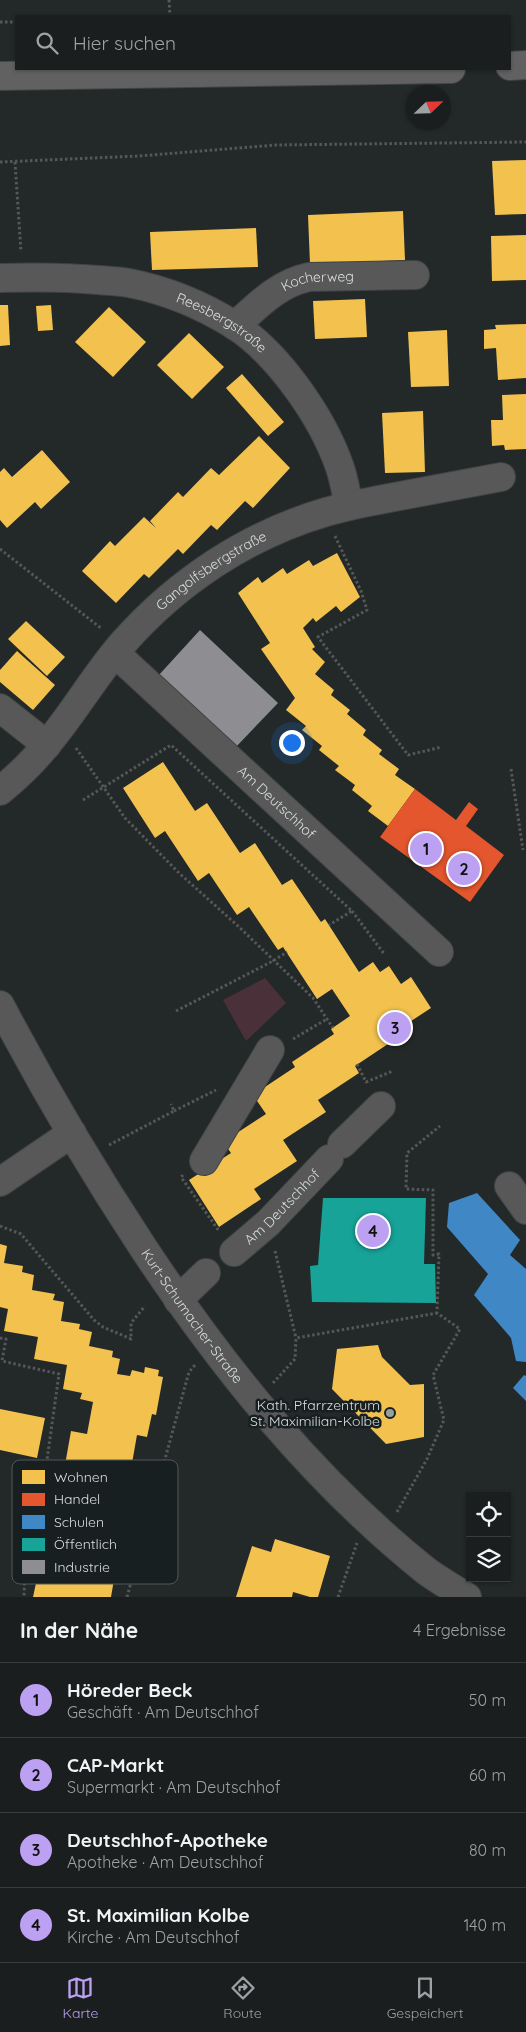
<!DOCTYPE html>
<html lang="de">
<meta charset="utf-8">
<style>
:root{--surface:#1a1e1f;--page:#272b2c;--text:#f1f3f6;--muted:#9fa2a4;--line:#383c3d;--accent:#bca0f2}
body{margin:0;font-family:Quicksand,sans-serif;background:var(--page);color:var(--text)}
.controls{position:absolute;right:15px;bottom:15px;display:grid;overflow:hidden;border-radius:0px;box-shadow:0 1px 4px #0004}
.controls button{width:45px;height:45px;display:grid;place-items:center;padding:0;border:0;border-bottom:1px solid var(--line);background:var(--surface);color:var(--text);font:25px sans-serif}
.compass{position:absolute;left:406px;top:85px;width:45px;height:45px;border-radius:50%;background:var(--surface);box-shadow:0 1px 4px #0004;rotate:67deg}
.you{position:absolute;left:291px;top:742px;width:18px;height:18px;margin:-12px;border:4px solid #fff;border-radius:50%;background:#1a73e8;box-shadow:0 0 0 8px #1a73e833}
.badge{display:grid;place-items:center;width:32px;height:32px;border-radius:50%;background:var(--accent);color:#111;font-size:16px;font-weight:700}
.pin{position:absolute;translate:-50% -50%;border:2px solid #fff;box-shadow:0 1px 5px #0006}
.list{margin:0;padding:0;list-style:none}
h2{display:flex;justify-content:space-between;align-items:center;height:65px;margin:0;padding:0 20px;font-size:21px}
h2 small{font-size:16px;font-weight:400;color:var(--muted)}
.list li{display:grid;grid-template-columns:32px 1fr auto;gap:15px;align-items:center;box-sizing:border-box;height:75px;padding:0 20px;border-top:1px solid var(--line)}
.list b{display:block;font-size:19px;white-space:nowrap}
.list p{margin:0;font-size:16px;white-space:nowrap;color:var(--muted)}
.list em{font-size:16px;font-style:normal;color:var(--muted)}
.icon{flex:none;width:28px;height:28px;fill:none;stroke:currentColor;stroke-width:2;stroke-linecap:round;stroke-linejoin:round}
.map{position:relative;flex:none;width:526px;height:1597px;overflow:hidden}
.search{position:absolute;background:var(--surface);box-shadow:0 1px 4px #0004;left:15px;right:15px;top:15px;height:55px;display:flex;align-items:center;gap:12px;box-sizing:border-box;padding:0 18px;border-radius:0px;color:var(--muted);font-size:19px}
.sheet{height:365px;background:var(--surface)}
nav{display:flex;justify-content:space-around;align-items:center;box-sizing:border-box;height:70px;border-top:1px solid var(--line);background:var(--surface);font-size:14px;color:var(--muted)}
nav a{display:grid;justify-items:center;gap:2px}
nav .on{color:var(--accent)}
.map>svg:first-child{display:block}
.green{fill:#4a3039}
.homes{fill:#f2c14e}
.shops{fill:#e4572e}
.schools{fill:#3f88c5}
.public{fill:#17a398}
.industry{fill:#8d8d92}
.lines{fill:none;stroke-linecap:round;stroke-linejoin:round}
.minor-casing{stroke:#414445;stroke-width:30}
.major-casing{stroke:#414445;stroke-width:30}
.path{stroke:#565757;stroke-width:3;stroke-dasharray:2.5 2.5;stroke-linecap:butt}
.minor{stroke:#585858;stroke-width:28}
.major{stroke:#616161;stroke-width:28}
.poi-dot{fill:#999e9f;stroke:#181f21;stroke-width:2}
.labels{text-anchor:middle;dominant-baseline:central;stroke-width:5;stroke-linejoin:round;paint-order:stroke}
.street-label{font-size:14px;fill:#d9dedf;stroke:#181f21}
.poi-label{font-size:14px;fill:#d9dedf;stroke:#181f21;text-anchor:end}
.key{fill:#181f21;stroke:#52585a;stroke-width:1}
.key-label{font-size:14px;fill:#d9dedf}
</style>
<div class="map">
<svg width="526" height="1597" viewBox="0 0 526 1597">
<rect width="100%" height="100%" fill="#232829"/>
<path class="green" d="M 265,978 L 286,1003 L 246,1041 L 223,1000 Z"/>
<g class="homes">
<path d="M 526,160 L 526,214 L 495,215 L 492,161 Z"/>
<path d="M 403,211 L 405,260 L 310,264 L 308,215 Z"/>
<path d="M 256,228 L 258,267 L 152,270 L 150,232 Z"/>
<path d="M 526,235 L 526,280 L 492,281 L 491,236 Z"/>
<path d="M 365,299 L 367,337 L 315,339 L 313,301 Z"/>
<path d="M 0,305 L 8,305 L 10,345 L 0,346 Z"/>
<path d="M 51,305 L 53,330 L 38,331 L 36,306 Z"/>
<path d="M 109,307 L 146,342 L 113,377 L 75,342 Z"/>
<path d="M 526,324 L 526,378 L 498,380 L 496,348 L 484,349 L 484,330 L 496,329 L 495,325 Z"/>
<path d="M 447,330 L 449,386 L 411,387 L 408,332 Z"/>
<path d="M 189,333 L 224,367 L 192,399 L 157,365 Z"/>
<path d="M 242,374 L 284,422 L 268,436 L 226,388 Z"/>
<path d="M 526,394 L 526,449 L 505,450 L 504,445 L 492,446 L 491,420 L 503,420 L 502,395 Z"/>
<path d="M 423,411 L 425,472 L 385,473 L 382,413 Z"/>
<path d="M 259,436 L 290,468 L 253,508 L 245,501 L 217,530 L 211,525 L 183,554 L 178,549 L 149,578 L 144,574 L 116,603 L 82,571 L 110,541 L 115,546 L 144,517 L 156,528 L 150,521 L 178,492 L 183,497 L 211,468 L 219,475 Z"/>
<path d="M 42,450 L 70,482 L 41,509 L 35,502 L 7,528 L 0,520 L 0,472 L 4,468 L 12,477 Z"/>
<path d="M 337,553 L 360,597 L 341,612 L 336,606 L 316,622 L 313,618 L 303,628 L 315,647 L 312,649 L 325,662 L 315,674 L 334,690 L 331,695 L 350,710 L 347,714 L 366,730 L 363,735 L 382,750 L 379,754 L 399,769 L 395,775 L 415,789 L 388,826 L 368,811 L 372,806 L 352,790 L 355,785 L 335,770 L 339,766 L 319,750 L 322,746 L 302,730 L 306,726 L 286,710 L 295,698 L 261,649 L 270,643 L 238,593 L 258,577 L 262,583 L 283,568 L 287,574 L 309,560 L 313,566 Z"/>
<path d="M 26,621 L 65,657 L 47,676 L 8,639 Z"/>
<path d="M 17,651 L 55,685 L 33,710 L 0,682 L 0,670 Z"/>
<path d="M 163,762 L 195,811 L 207,803 L 240,853 L 255,843 L 282,885 L 292,879 L 321,922 L 325,919 L 359,972 L 373,962 L 380,972 L 389,966 L 401,984 L 411,977 L 431,1008 L 399,1029 L 403,1034 L 355,1066 L 359,1073 L 318,1100 L 326,1112 L 283,1140 L 297,1161 L 254,1189 L 261,1199 L 219,1227 L 189,1180 L 231,1153 L 223,1142 L 266,1114 L 253,1095 L 295,1067 L 292,1062 L 334,1034 L 331,1029 L 350,1016 L 332,989 L 317,999 L 283,947 L 278,950 L 249,907 L 237,915 L 209,873 L 198,881 L 165,831 L 155,838 L 123,788 Z"/>
<path d="M 0,1244 L 7,1246 L 4,1263 L 23,1266 L 22,1272 L 34,1275 L 32,1290 L 55,1294 L 53,1300 L 64,1302 L 61,1321 L 80,1324 L 79,1329 L 92,1332 L 89,1346 L 113,1351 L 112,1357 L 120,1359 L 117,1374 L 130,1376 L 132,1370 L 144,1373 L 145,1367 L 159,1370 L 158,1376 L 163,1377 L 156,1415 L 152,1414 L 147,1437 L 137,1435 L 131,1469 L 120,1467 L 118,1482 L 122,1483 L 113,1532 L 103,1530 L 97,1565 L 116,1568 L 111,1597 L 33,1597 L 36,1583 L 43,1584 L 48,1558 L 39,1557 L 42,1540 L 49,1542 L 51,1535 L 43,1534 L 46,1515 L 50,1516 L 54,1492 L 60,1493 L 71,1431 L 87,1434 L 93,1402 L 80,1399 L 82,1393 L 63,1389 L 67,1365 L 34,1359 L 38,1337 L 4,1331 L 8,1309 L 0,1307 Z"/>
<path d="M 378,1345 L 382,1357 L 410,1385 L 424,1384 L 424,1437 L 386,1444 L 332,1389 L 337,1349 Z"/>
<path d="M 0,1409 L 45,1418 L 37,1458 L 0,1450 Z"/>
<path d="M 275,1539 L 330,1556 L 318,1597 L 310,1597 L 293,1592 L 292,1597 L 236,1597 L 252,1546 L 271,1552 Z"/>
</g>
<path class="shops" d="M 415,789 L 456,820 L 469,802 L 478,809 L 466,826 L 504,855 L 470,902 L 380,837 Z"/>
<g class="schools">
<path d="M 477,1193 L 520,1240 L 510,1255 L 526,1269 L 526,1362 L 516,1361 L 511,1338 L 474,1295 L 488,1274 L 447,1227 L 449,1203 Z"/>
<path d="M 524,1375 L 526,1376 L 526,1401 L 513,1388 Z"/>
</g>
<path class="public" d="M 323,1198 L 426,1198 L 424,1264 L 435,1264 L 436,1303 L 312,1302 L 310,1266 L 318,1265 Z"/>
<path class="industry" d="M 200,630 L 278,703 L 235,748 L 158,676 Z"/>
<g class="lines">
<defs>
<g id="minor">
<path id="s1" d="M 0,278 C 33,277 65,277 98,280 C 108,281 119,281 129,283 C 165,290 202,305 234,325 C 278,353 322,417 339,465 C 344,478 346,493 349,506"/>
<path id="s2" d="M 235,326 C 258,305 279,283 309,277 L 415,275"/>
<path id="s3" d="M 115,653 L 439,952"/>
<path d="M 0,708 L 47,745"/>
<path id="s4" d="M 0,791 C 17,777 34,761 48,743 C 75,711 95,675 123,643 C 177,582 247,535 326,512 C 347,506 368,502 389,498 C 426,491 463,484 501,477"/>
<path id="s5" d="M 0,1005 C 44,1089 92,1170 144,1249 C 223,1368 313,1480 425,1570 C 438,1580 453,1588 467,1597"/>
<path d="M 342,1144 L 381,1106"/>
<path d="M 204,1161 L 270,1050"/>
<path d="M 0,1182 L 72,1133"/>
<path d="M 509,1186 L 526,1210"/>
<path id="s6" d="M 234,1252 L 268,1223 L 329,1159"/>
<path d="M 178,1300 L 206,1273"/>
</g>
<g id="major">
<path d="M 510,66 L 526,65"/>
<path d="M 0,76 L 451,69"/>
</g>
</defs>
<use href="#minor" class="minor-casing"/>
<use href="#major" class="major-casing"/>
<g class="path">
<path d="M 169,0 L 170,16"/>
<path d="M 0,22 L 16,22"/>
<path d="M 0,162 L 139,156 L 276,145 L 526,142"/>
<path d="M 15,162 L 21,252"/>
<path d="M 335,536 L 361,591 L 367,610 L 318,637 L 408,755 L 442,747"/>
<path d="M 0,549 L 102,629"/>
<path d="M 76,748 L 125,818 L 179,873 L 238,926 L 313,998 L 333,1028"/>
<path d="M 511,769 L 523,850"/>
<path d="M 83,800 L 171,745 L 352,911 L 329,925"/>
<path d="M 352,911 L 385,955"/>
<path d="M 176,1011 L 273,961 L 287,952"/>
<path d="M 293,1039 L 327,1019"/>
<path d="M 357,1064 L 366,1082 L 393,1071"/>
<path d="M 174,1111 L 216,1090"/>
<path d="M 109,1145 L 174,1111 L 171,1104"/>
<path d="M 183,1175 L 181,1177 L 219,1231"/>
<path d="M 0,1226 L 21,1234 L 94,1320 L 103,1327 L 131,1339 L 131,1323 L 145,1306"/>
<path d="M 275,1251 L 296,1338"/>
<path d="M 0,1338 L 6,1339 L 2,1361 L 59,1374 L 46,1467 L 26,1526 L 24,1597"/>
<path d="M 273,1383 L 295,1359 L 296,1338 L 437,1313"/>
<path d="M 397,1512 L 427,1459 L 444,1420 L 433,1375 L 460,1329 L 437,1313 L 439,1254 L 433,1255 L 433,1190 L 406,1189 L 407,1153 L 440,1126"/>
<path d="M 127,1597 L 189,1372 L 195,1365"/>
<path d="M 338,1597 L 357,1543"/>
</g>
<use href="#minor" class="minor"/>
<use href="#major" class="major"/>
</g>
<circle class="poi-dot" cx="390" cy="1413" r="5"/>
<g class="labels">
<g class="street-label">
<text stroke="none"><textPath href="#s2" startOffset="98">Kocherweg</textPath></text>
<text stroke="none"><textPath href="#s1" startOffset="231">Reesbergstraße</textPath></text>
<text stroke="none"><textPath href="#s4" startOffset="308">Gangolfsbergstraße</textPath></text>
<text stroke="none"><textPath href="#s3" startOffset="220">Am Deutschhof</textPath></text>
<text stroke="none"><textPath href="#s6" startOffset="66">Am Deutschhof</textPath></text>
<text stroke="none"><textPath href="#s5" startOffset="366">Kurt-Schumacher-Straße</textPath></text>
</g>
<g class="poi-label">
<text x="380" y="1405">Kath. Pfarrzentrum<tspan x="380" dy="16">St. Maximilian-Kolbe</tspan></text>
</g>
</g>
<rect x="12" y="1460" width="166" height="124" rx="8" class="key"/>
<rect x="22" y="1470" width="23" height="14" fill="#f2c14e"/>
<rect x="22" y="1493" width="23" height="13" fill="#e4572e"/>
<rect x="22" y="1515" width="23" height="14" fill="#3f88c5"/>
<rect x="22" y="1538" width="23" height="13" fill="#17a398"/>
<rect x="22" y="1560" width="23" height="14" fill="#8d8d92"/>
<g class="key-label">
<text x="54" y="1482">Wohnen</text>
<text x="54" y="1504">Handel</text>
<text x="54" y="1527">Schulen</text>
<text x="54" y="1549">Öffentlich</text>
<text x="54" y="1572">Industrie</text>
</g>
</svg>
<div class="controls">
<button><svg class="icon" aria-label="locate" viewBox="0 0 24 24"><circle cx="12" cy="12" r="6"/><path d="M12 2v4M12 18v4M2 12h4M18 12h4"/></svg></button>
<button><svg class="icon" aria-label="layers" viewBox="0 0 24 24"><path d="M12 4l9 5-9 5-9-5zM3 14l9 5 9-5"/></svg></button>
</div>
<svg class="compass" viewBox="-18 -18 36 36"><path d="M0-13l5 13h-10z" fill="#e53935"/><path d="M0 13l5-13h-10z" fill="#9fa2a4"/></svg>
<div class="you"></div>
<div class="pin badge" style="left:426px;top:849px">1</div>
<div class="pin badge" style="left:464px;top:869px">2</div>
<div class="pin badge" style="left:395px;top:1028px">3</div>
<div class="pin badge" style="left:373px;top:1231px">4</div>
<div class="search"><svg class="icon" aria-label="search" viewBox="0 0 24 24"><circle cx="10" cy="10" r="6"/><path d="M15 15l6 6"/></svg>Hier suchen</div>
</div>
<section class="sheet">
<h2>In der Nähe<small>4 Ergebnisse</small></h2>
<ul class="list">
<li><span class="badge">1</span><div><b>Höreder Beck</b><p>Geschäft · Am Deutschhof</p></div><em>50 m</em></li>
<li><span class="badge">2</span><div><b>CAP-Markt</b><p>Supermarkt · Am Deutschhof</p></div><em>60 m</em></li>
<li><span class="badge">3</span><div><b>Deutschhof-Apotheke</b><p>Apotheke · Am Deutschhof</p></div><em>80 m</em></li>
<li><span class="badge">4</span><div><b>St. Maximilian Kolbe</b><p>Kirche · Am Deutschhof</p></div><em>140 m</em></li>
</ul>
</section>
<nav>
<a class="on"><svg class="icon" aria-label="map" viewBox="0 0 24 24"><path d="M3 6l6-2 6 2 6-2v14l-6 2-6-2-6 2zM9 4v14M15 6v14"/></svg>Karte</a>
<a><svg class="icon" aria-label="directions" viewBox="0 0 24 24"><path d="M12 3l9 9-9 9-9-9zM9 14v-3h6M13 9l2 2-2 2"/></svg>Route</a>
<a><svg class="icon" aria-label="saved" viewBox="0 0 24 24"><path d="M7 4h10v16l-5-4-5 4z"/></svg>Gespeichert</a>
</nav>
